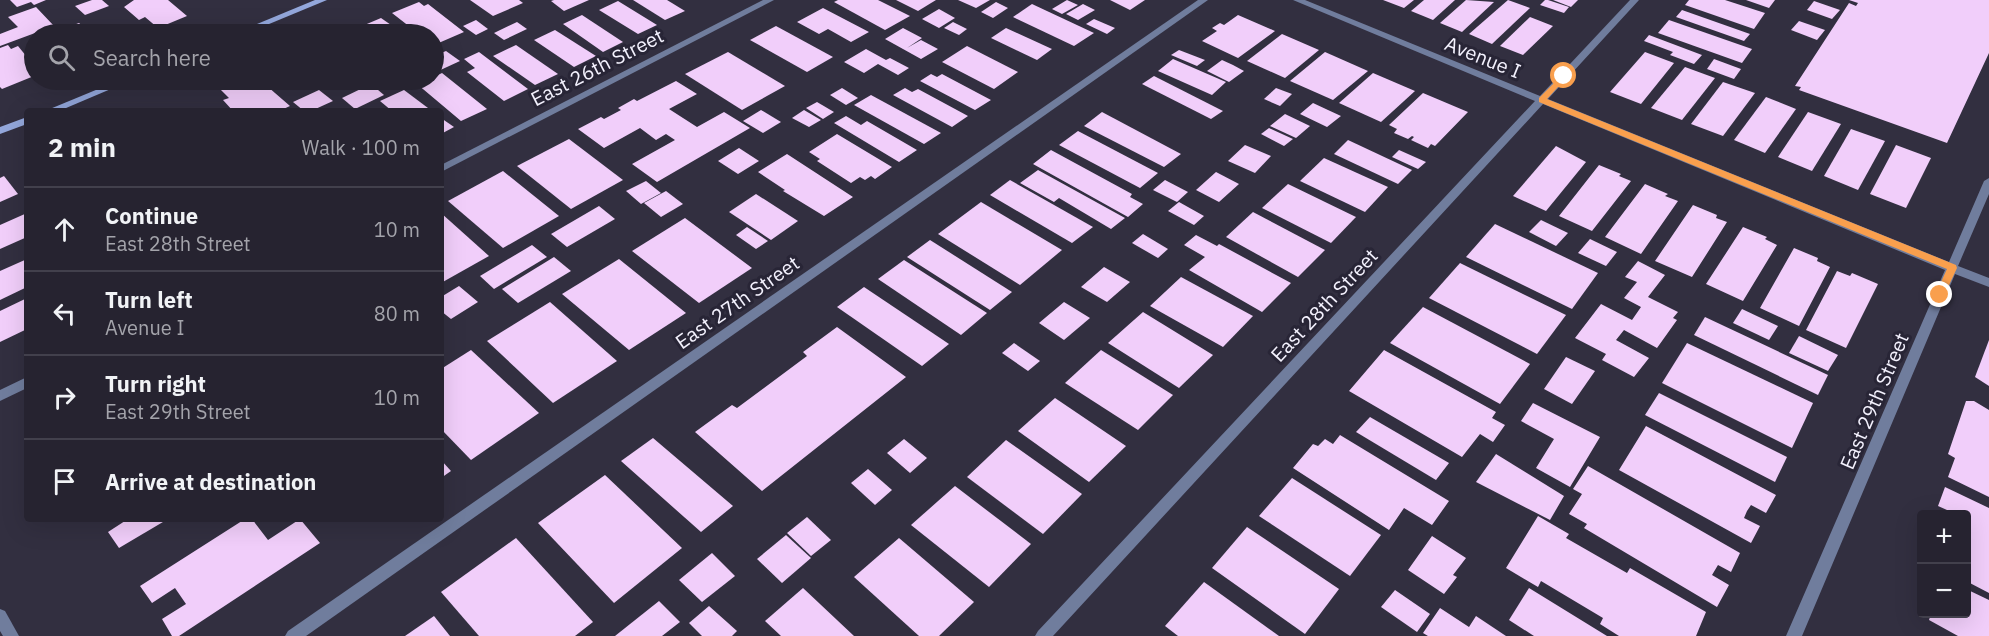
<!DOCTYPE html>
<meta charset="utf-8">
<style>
:root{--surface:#262330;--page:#322f3c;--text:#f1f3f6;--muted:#a4a4ab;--line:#42404c}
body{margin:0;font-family:"IBM Plex Sans",sans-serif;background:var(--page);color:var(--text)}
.controls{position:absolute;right:18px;bottom:18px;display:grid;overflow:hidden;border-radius:6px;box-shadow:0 6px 24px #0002}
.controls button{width:54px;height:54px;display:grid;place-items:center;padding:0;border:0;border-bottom:2px solid var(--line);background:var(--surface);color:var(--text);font:30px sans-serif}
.stop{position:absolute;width:18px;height:18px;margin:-14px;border:4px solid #f99f4d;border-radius:50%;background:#fff}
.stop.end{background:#f99f4d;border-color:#fff;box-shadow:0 2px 6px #0008}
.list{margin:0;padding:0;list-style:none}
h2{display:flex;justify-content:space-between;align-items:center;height:78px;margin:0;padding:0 24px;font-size:26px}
h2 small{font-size:20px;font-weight:400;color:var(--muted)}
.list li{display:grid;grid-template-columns:39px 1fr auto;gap:18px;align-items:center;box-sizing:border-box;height:84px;padding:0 24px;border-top:2px solid var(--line)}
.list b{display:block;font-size:22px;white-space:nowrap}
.list p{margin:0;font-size:20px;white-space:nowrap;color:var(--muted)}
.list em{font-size:20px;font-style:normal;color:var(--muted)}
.icon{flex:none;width:33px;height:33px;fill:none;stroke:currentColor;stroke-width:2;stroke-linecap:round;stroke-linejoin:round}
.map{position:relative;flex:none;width:1989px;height:636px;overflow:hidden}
.search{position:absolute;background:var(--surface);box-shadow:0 6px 24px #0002;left:24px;top:24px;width:420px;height:66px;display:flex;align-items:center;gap:15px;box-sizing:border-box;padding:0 21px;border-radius:33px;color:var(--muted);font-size:22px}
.panel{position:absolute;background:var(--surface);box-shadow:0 6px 24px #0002;left:24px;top:108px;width:420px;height:414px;border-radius:6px}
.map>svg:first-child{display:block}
.building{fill:#f1cefa}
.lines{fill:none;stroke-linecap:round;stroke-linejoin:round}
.street{fill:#707d9d;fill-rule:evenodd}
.secondary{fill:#93a7db;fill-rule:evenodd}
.route{fill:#f99f4d}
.labels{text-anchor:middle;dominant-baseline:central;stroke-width:6;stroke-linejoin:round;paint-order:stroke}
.street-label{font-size:20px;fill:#f3f1fd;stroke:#282536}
</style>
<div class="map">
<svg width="1989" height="636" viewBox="0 0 1989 636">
<rect width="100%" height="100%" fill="#322f40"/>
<g class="building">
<path d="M 10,0 L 46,0 L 34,5 L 31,2 L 17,7 Z"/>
<path d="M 92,0 L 102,0 L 109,6 L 85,15 L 75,6 Z"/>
<path d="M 134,0 L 168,0 L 187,16 L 158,28 L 145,17 L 139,20 L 124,7 Z"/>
<path d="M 470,0 L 519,0 L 523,3 L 493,16 Z"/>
<path d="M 554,0 L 589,0 L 564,11 L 551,1 Z"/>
<path d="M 633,0 L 667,0 L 685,11 L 665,20 Z"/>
<path d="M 838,0 L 878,0 L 910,16 L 885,30 L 834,2 Z"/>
<path d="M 896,0 L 936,0 L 918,11 Z"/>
<path d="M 958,0 L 990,0 L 976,8 Z"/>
<path d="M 1067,0 L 1078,5 L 1062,14 L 1052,9 Z"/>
<path d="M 1110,0 L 1145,0 L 1130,10 Z"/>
<path d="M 1383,0 L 1414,0 L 1404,8 Z"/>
<path d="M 1424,0 L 1455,0 L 1433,20 L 1411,11 Z"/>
<path d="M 1466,0 L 1494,2 L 1462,32 L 1440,23 Z"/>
<path d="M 1508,0 L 1530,8 L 1492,44 L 1469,34 Z"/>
<path d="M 1545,0 L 1548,0 L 1569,7 L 1564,13 L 1540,5 Z"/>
<path d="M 1553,0 L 1578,0 L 1571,7 Z"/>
<path d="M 1689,0 L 1725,0 L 1765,13 L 1754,29 L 1685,5 Z"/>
<path d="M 1746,0 L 1775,0 L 1769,8 Z"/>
<path d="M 1849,0 L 1989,0 L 1989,53 L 1947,143 L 1799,90 L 1801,87 L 1795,86 L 1849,3 L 1856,6 L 1858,3 Z"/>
<path d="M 618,1 L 657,25 L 638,34 L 599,10 Z"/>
<path d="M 1814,1 L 1840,10 L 1832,19 L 1807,10 Z"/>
<path d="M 419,2 L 424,6 L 428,4 L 464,32 L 434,45 L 434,34 L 419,34 L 392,13 Z"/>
<path d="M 996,2 L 1008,8 L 993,18 L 981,12 Z"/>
<path d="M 1032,4 L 1094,33 L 1074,46 L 1013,17 Z"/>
<path d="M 1083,4 L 1095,10 L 1078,20 L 1066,14 Z"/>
<path d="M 36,7 L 54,26 L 0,46 L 0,34 L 18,27 L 8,17 Z"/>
<path d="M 823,8 L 869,32 L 851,42 L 828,29 L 819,34 L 797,22 Z"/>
<path d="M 939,9 L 955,18 L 939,28 L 922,19 Z"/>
<path d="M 1682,10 L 1750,34 L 1744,41 L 1676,17 Z"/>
<path d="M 582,15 L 623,42 L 603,52 L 563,24 Z"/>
<path d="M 1238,15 L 1275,31 L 1238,58 L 1202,41 L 1217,31 L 1212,28 L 1220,23 L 1224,25 Z"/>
<path d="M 1530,17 L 1553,26 L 1523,55 L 1500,46 Z"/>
<path d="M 381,18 L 404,34 L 357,34 L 360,33 L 355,29 Z"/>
<path d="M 1094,19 L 1115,28 L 1107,34 L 1086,24 Z"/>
<path d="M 476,20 L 488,29 L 476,35 L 463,26 Z"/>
<path d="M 1669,20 L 1752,49 L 1742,63 L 1658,33 Z"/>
<path d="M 1799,21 L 1825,30 L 1817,40 L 1791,30 Z"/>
<path d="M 517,22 L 527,29 L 504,40 L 494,33 Z"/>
<path d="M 953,22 L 967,29 L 959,35 L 944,28 Z"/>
<path d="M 79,23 L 92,34 L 49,34 Z"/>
<path d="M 776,26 L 833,57 L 807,72 L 750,40 Z"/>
<path d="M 903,28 L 922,38 L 907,48 L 921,40 L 938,49 L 921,59 L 885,39 Z"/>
<path d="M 1006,28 L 1052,49 L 1037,60 L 991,38 Z"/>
<path d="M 555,30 L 596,56 L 574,67 L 534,40 Z"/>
<path d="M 1282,34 L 1319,50 L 1285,78 L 1247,61 Z"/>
<path d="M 1649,35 L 1702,55 L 1694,64 L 1670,55 L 1673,52 L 1644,41 Z"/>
<path d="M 8,45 L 11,49 L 18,46 L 31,62 L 25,64 L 34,76 L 2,89 L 0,87 L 0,48 Z"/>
<path d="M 516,45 L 558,74 L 535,85 L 493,56 Z"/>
<path d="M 967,46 L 1018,72 L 994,89 L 942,62 Z"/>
<path d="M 866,49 L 886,60 L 890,58 L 909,68 L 898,75 L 878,64 L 864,73 L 844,62 Z"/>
<path d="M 1179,50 L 1205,60 L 1197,66 L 1171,55 Z"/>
<path d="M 446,51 L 460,61 L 434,73 L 434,56 Z"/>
<path d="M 479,52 L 528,89 L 504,101 L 467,72 L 475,68 L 464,59 Z"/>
<path d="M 728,52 L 785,86 L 742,110 L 685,74 Z"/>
<path d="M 1325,52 L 1368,71 L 1333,100 L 1290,81 Z"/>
<path d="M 1645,52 L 1674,63 L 1641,104 L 1610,92 Z"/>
<path d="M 1173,59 L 1226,82 L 1212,95 L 1158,71 Z"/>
<path d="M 1714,59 L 1741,69 L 1734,79 L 1707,69 Z"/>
<path d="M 1222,60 L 1233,65 L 1244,71 L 1229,82 L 1207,71 Z"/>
<path d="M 1685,67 L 1715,78 L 1682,120 L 1651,108 Z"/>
<path d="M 442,73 L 487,109 L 461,121 L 417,84 L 434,80 L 434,77 Z"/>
<path d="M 1373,73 L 1415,91 L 1381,122 L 1339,103 Z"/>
<path d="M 931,74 L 937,77 L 942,74 L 991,100 L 975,110 L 920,81 Z"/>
<path d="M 1154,76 L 1223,111 L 1211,119 L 1142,84 Z"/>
<path d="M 229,80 L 260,80 L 290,106 L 279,111 L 233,111 L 223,100 L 229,98 L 216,85 Z"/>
<path d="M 676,81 L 697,94 L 669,109 L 697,127 L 724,112 L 750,128 L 657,182 L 632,164 L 675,140 L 666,134 L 656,140 L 640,128 L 604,148 L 578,129 L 601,117 L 604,119 L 621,110 L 618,108 L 634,99 L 637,101 Z"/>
<path d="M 1723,82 L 1755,93 L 1723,136 L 1691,124 Z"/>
<path d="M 371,84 L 384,95 L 355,109 L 342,98 Z"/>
<path d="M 842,88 L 858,98 L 846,105 L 830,95 Z"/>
<path d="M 905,88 L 912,92 L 918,89 L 968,116 L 952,127 L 893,95 Z"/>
<path d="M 1276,88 L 1292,94 L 1280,106 L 1264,99 Z"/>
<path d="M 319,90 L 333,101 L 311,111 L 304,111 L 293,102 Z"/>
<path d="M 404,90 L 432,111 L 392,111 L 380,101 Z"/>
<path d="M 1423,93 L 1468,112 L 1435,146 L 1431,144 L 1428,148 L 1411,140 L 1414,137 L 1412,136 L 1408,139 L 1394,133 L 1397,129 L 1389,125 Z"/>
<path d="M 871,95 L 941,133 L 924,144 L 854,105 Z"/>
<path d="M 1766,97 L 1796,109 L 1765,153 L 1734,140 Z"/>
<path d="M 817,102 L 834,112 L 823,119 L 806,108 Z"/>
<path d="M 1313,103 L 1328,110 L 1341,116 L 1327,127 L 1300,114 Z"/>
<path d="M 761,110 L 781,122 L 763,133 L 743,121 Z"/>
<path d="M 804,110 L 821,120 L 809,127 L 792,118 Z"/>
<path d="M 1102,112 L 1181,154 L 1164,167 L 1084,126 Z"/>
<path d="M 1808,112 L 1841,124 L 1812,171 L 1778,157 Z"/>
<path d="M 1285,114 L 1310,126 L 1296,138 L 1270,126 Z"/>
<path d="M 846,116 L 861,125 L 867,121 L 917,150 L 899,162 L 834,123 Z"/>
<path d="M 441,118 L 454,127 L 441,134 Z"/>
<path d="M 1269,128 L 1293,139 L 1284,146 L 1261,134 Z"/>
<path d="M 1851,129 L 1885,141 L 1858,190 L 1824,176 Z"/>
<path d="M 1078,131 L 1158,173 L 1140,188 L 1059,145 Z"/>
<path d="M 837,134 L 892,167 L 875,179 L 871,176 L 865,180 L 860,177 L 851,183 L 817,161 L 820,159 L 809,152 Z"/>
<path d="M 569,139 L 623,180 L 571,209 L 517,166 Z"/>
<path d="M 1348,140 L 1412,170 L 1398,184 L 1334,154 Z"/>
<path d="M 1245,145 L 1271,156 L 1255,173 L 1228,161 Z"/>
<path d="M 1896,145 L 1931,158 L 1906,208 L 1870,194 Z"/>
<path d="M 1556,146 L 1586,162 L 1546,211 L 1513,196 Z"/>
<path d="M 739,148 L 759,161 L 738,174 L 718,161 Z"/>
<path d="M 1051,150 L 1132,194 L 1130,197 L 1143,204 L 1128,217 L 1033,164 Z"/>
<path d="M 1399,150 L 1426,162 L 1418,169 L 1392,157 Z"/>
<path d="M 787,154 L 853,197 L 824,216 L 783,191 L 785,190 L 758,172 Z"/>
<path d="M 1324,158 L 1388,187 L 1365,212 L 1300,181 Z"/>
<path d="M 1599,165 L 1621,174 L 1619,176 L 1631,181 L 1592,231 L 1559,216 Z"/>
<path d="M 1038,170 L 1125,218 L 1111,229 L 1059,198 L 1054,202 L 1020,183 Z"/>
<path d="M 503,171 L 559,216 L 503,248 L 448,201 Z"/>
<path d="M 1216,172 L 1239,184 L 1219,202 L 1196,190 Z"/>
<path d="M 4,176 L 18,194 L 0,202 L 0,178 Z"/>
<path d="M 1010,180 L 1093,227 L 1072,243 L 990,195 Z"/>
<path d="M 1165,180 L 1188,192 L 1177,202 L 1153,190 Z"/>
<path d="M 646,181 L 661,193 L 641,204 L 626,191 Z"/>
<path d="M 1288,184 L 1356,217 L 1331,243 L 1262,208 Z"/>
<path d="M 1645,184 L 1668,194 L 1665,196 L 1678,201 L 1641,254 L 1605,237 Z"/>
<path d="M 666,191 L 683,204 L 661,217 L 644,203 Z"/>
<path d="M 756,194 L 798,221 L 771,240 L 729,212 Z"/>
<path d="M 981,202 L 1062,250 L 1020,285 L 938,234 Z"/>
<path d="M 1179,202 L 1204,216 L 1194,225 L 1168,211 Z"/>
<path d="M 1693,205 L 1717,215 L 1716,218 L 1727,222 L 1692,277 L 1655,261 Z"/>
<path d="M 599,206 L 615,219 L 567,247 L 551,234 Z"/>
<path d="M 1253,212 L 1325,250 L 1298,277 L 1226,237 Z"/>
<path d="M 27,213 L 27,237 L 0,249 L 0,225 Z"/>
<path d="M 441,213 L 489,256 L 441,283 Z"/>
<path d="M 685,218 L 752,268 L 699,303 L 632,251 Z"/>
<path d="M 1541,220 L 1568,233 L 1556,246 L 1529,232 Z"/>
<path d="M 1495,224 L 1598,273 L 1572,309 L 1466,257 Z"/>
<path d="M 747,227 L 768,241 L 756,249 L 736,235 Z"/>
<path d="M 1743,227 L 1767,237 L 1765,239 L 1777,245 L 1743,301 L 1706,284 Z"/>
<path d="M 1143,234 L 1168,249 L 1158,258 L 1132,243 Z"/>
<path d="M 1196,235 L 1217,246 L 1219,244 L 1291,283 L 1262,312 L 1189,270 L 1205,257 L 1184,245 Z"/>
<path d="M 1590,239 L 1617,252 L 1606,266 L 1578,253 Z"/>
<path d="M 930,240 L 1012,292 L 990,310 L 907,257 Z"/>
<path d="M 532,245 L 547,257 L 494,289 L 480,276 Z"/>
<path d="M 1794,248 L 1818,258 L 1817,261 L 1830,267 L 1799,326 L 1760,308 Z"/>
<path d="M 554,257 L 571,271 L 518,303 L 502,289 Z"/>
<path d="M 27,259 L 27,287 L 0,300 L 0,271 Z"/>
<path d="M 619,259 L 686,313 L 629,350 L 562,294 Z"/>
<path d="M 904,260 L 987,313 L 961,335 L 878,279 Z"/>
<path d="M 1638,261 L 1665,275 L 1648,297 L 1678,312 L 1673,318 L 1677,320 L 1657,348 L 1624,330 L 1616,340 L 1649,358 L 1634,377 L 1602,360 L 1606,354 L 1575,338 L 1601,304 L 1632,320 L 1641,307 L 1624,298 L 1637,282 L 1625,277 Z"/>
<path d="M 1460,263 L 1566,315 L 1537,354 L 1429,298 Z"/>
<path d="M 1104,267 L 1130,282 L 1107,302 L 1081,287 Z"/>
<path d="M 1837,271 L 1850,276 L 1852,273 L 1878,284 L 1846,348 L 1806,330 Z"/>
<path d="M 1181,277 L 1253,316 L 1223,347 L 1150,306 Z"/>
<path d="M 459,286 L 478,302 L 451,319 L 441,311 L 441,297 Z"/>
<path d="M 864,287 L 949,344 L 922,366 L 837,307 Z"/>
<path d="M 27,298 L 27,329 L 0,342 L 0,311 Z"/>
<path d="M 550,302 L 617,361 L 553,403 L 487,341 Z"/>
<path d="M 1064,302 L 1090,318 L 1064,340 L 1039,323 Z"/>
<path d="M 1423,307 L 1530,364 L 1500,404 L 1390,343 Z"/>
<path d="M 1742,309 L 1778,326 L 1769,340 L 1733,323 Z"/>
<path d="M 1143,312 L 1213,355 L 1179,388 L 1108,343 Z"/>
<path d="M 1705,317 L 1828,375 L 1818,395 L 1694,335 Z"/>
<path d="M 837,327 L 906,377 L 762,491 L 695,432 L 732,405 L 737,408 L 807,356 L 803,352 Z"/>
<path d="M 1799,336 L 1838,355 L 1828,371 L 1789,353 Z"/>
<path d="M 1989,340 L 1989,386 L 1975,377 Z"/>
<path d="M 1014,343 L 1040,361 L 1028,371 L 1002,353 Z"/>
<path d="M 1687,343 L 1813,403 L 1792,448 L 1662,383 Z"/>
<path d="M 471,350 L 539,413 L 471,460 L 441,429 L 441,369 Z"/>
<path d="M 1101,350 L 1173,395 L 1138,430 L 1065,383 Z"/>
<path d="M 1384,350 L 1496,412 L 1492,418 L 1505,425 L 1493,442 L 1480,434 L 1462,457 L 1349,391 Z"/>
<path d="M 1566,357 L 1595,371 L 1572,404 L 1544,389 Z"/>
<path d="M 1659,393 L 1787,457 L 1775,482 L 1645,415 Z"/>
<path d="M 1055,398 L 1126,446 L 1089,482 L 1018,431 Z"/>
<path d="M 1966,401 L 1974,401 L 1989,410 L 1989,497 L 1948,477 L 1955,458 L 1948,454 Z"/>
<path d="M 1533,403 L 1600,437 L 1570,487 L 1536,468 L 1554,439 L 1521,421 Z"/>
<path d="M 1370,417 L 1449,463 L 1436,480 L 1356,432 Z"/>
<path d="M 1646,426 L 1776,495 L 1766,513 L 1751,505 L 1747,511 L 1744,518 L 1760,526 L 1751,543 L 1619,470 Z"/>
<path d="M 1340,435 L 1449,501 L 1432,525 L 1404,508 L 1389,530 L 1293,468 L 1313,444 L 1318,446 L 1325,439 L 1333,444 Z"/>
<path d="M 653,438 L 733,506 L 701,532 L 621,461 Z"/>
<path d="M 904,439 L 927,458 L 910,473 L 887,453 Z"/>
<path d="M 1006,440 L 1082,494 L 1043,534 L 967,477 Z"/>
<path d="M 1496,454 L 1564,496 L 1550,520 L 1476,482 Z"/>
<path d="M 441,460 L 451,471 L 441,478 Z"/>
<path d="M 1588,466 L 1740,553 L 1731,572 L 1718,565 L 1712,575 L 1729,585 L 1717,607 L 1584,528 L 1587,524 L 1569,514 L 1582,494 L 1573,489 Z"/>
<path d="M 868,469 L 892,490 L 875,505 L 851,483 Z"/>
<path d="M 605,475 L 682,548 L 614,603 L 538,523 Z"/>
<path d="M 1292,478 L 1381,535 L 1350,576 L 1259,516 Z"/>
<path d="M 955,486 L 1031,544 L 989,587 L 911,525 Z"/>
<path d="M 1945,487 L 1989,508 L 1989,593 L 1966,581 L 1966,514 L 1956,514 L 1938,506 Z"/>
<path d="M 1538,516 L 1569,534 L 1566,538 L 1627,573 L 1630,568 L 1706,612 L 1696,636 L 1619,636 L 1600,624 L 1603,618 L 1541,581 L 1538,587 L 1506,568 Z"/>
<path d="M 807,517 L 831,540 L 811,556 L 787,533 Z"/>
<path d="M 128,519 L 168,519 L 119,548 L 108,532 Z"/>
<path d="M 245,519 L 252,519 L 268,540 L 300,519 L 320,543 L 179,636 L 172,636 L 162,619 L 186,604 L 175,588 L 152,603 L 140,586 Z"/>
<path d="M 1247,527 L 1339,589 L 1305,634 L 1212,568 Z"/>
<path d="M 786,535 L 811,558 L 782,583 L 757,559 Z"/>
<path d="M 1432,536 L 1466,558 L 1453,575 L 1457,577 L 1444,594 L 1408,570 Z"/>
<path d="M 516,538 L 593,622 L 575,636 L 479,636 L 441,592 Z"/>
<path d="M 899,538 L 974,602 L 939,636 L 919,636 L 854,577 Z"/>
<path d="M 712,553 L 735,576 L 702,602 L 679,580 Z"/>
<path d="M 1204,582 L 1279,636 L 1178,636 L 1165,626 Z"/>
<path d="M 803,588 L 854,636 L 781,636 L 765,621 Z"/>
<path d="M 1529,588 L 1607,636 L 1534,636 L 1509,620 Z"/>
<path d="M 1966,589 L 1989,600 L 1989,636 L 1958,636 L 1929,620 L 1931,614 L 1966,614 Z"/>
<path d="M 1395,590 L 1430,614 L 1417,632 L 1381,607 Z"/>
<path d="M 659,601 L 680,622 L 662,636 L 615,636 Z"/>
<path d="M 709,606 L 737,631 L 732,636 L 702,636 L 689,623 Z"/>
<path d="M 1440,608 L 1469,627 L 1476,616 L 1506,636 L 1428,636 L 1423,633 Z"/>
<path d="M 434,616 L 450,636 L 405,636 Z"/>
</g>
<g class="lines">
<g class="street">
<path d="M 763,0 L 774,0 L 441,172 L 441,165 Z"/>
<path d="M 1198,0 L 1208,0 L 306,636 L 285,636 L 288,631 Z"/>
<path d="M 1293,0 L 1305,0 L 1540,96 L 1630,0 L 1639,0 L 1548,99 L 1949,262 L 1984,181 L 1989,178 L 1989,194 L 1958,266 L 1989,278 L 1989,287 L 1955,274 L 1802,636 L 1786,636 L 1945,270 L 1543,104 L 1053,636 L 1035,636 L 1038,631 L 1535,101 Z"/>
<path d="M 27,377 L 27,388 L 0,401 L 0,390 Z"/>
<path d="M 0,609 L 5,611 L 19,636 L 3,636 L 0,631 Z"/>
</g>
<g class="secondary">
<path d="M 315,0 L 327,0 L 245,34 L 233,34 Z"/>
<path d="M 120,80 L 132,80 L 59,111 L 45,111 Z"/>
<path d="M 27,117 L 27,124 L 0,134 L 0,127 Z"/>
</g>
</g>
<path class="route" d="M 1564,73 L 1568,76 L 1547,99 L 1956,265 L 1957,268 L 1943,298 L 1937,298 L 1935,295 L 1947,269 L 1539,102 L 1539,98 Z"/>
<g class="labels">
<g class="street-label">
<text transform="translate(1483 57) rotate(22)">Avenue I</text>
<text transform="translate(597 67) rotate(-27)">East 26th Street</text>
<text transform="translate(737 302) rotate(-35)">East 27th Street</text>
<text transform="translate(1324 305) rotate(-47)">East 28th Street</text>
<text transform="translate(1874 401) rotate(-67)">East 29th Street</text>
</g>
</g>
</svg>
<div class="controls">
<button>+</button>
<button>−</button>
</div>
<div class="stop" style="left:1564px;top:76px"></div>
<div class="stop end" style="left:1940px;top:295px"></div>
<div class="search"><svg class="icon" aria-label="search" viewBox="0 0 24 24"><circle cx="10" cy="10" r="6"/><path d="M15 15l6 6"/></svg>Search here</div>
<section class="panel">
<h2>2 min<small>Walk · 100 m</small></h2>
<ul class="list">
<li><svg class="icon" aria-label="ahead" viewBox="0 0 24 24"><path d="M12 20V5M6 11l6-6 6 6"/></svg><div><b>Continue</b><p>East 28th Street</p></div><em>10 m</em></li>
<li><svg class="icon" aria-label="left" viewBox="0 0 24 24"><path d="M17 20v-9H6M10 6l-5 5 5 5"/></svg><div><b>Turn left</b><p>Avenue I</p></div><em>80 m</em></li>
<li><svg class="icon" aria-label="right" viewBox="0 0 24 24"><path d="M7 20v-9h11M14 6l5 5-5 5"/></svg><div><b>Turn right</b><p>East 29th Street</p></div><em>10 m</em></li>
<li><svg class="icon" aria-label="arrive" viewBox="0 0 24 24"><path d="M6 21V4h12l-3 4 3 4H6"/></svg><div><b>Arrive at destination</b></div></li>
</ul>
</section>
</div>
